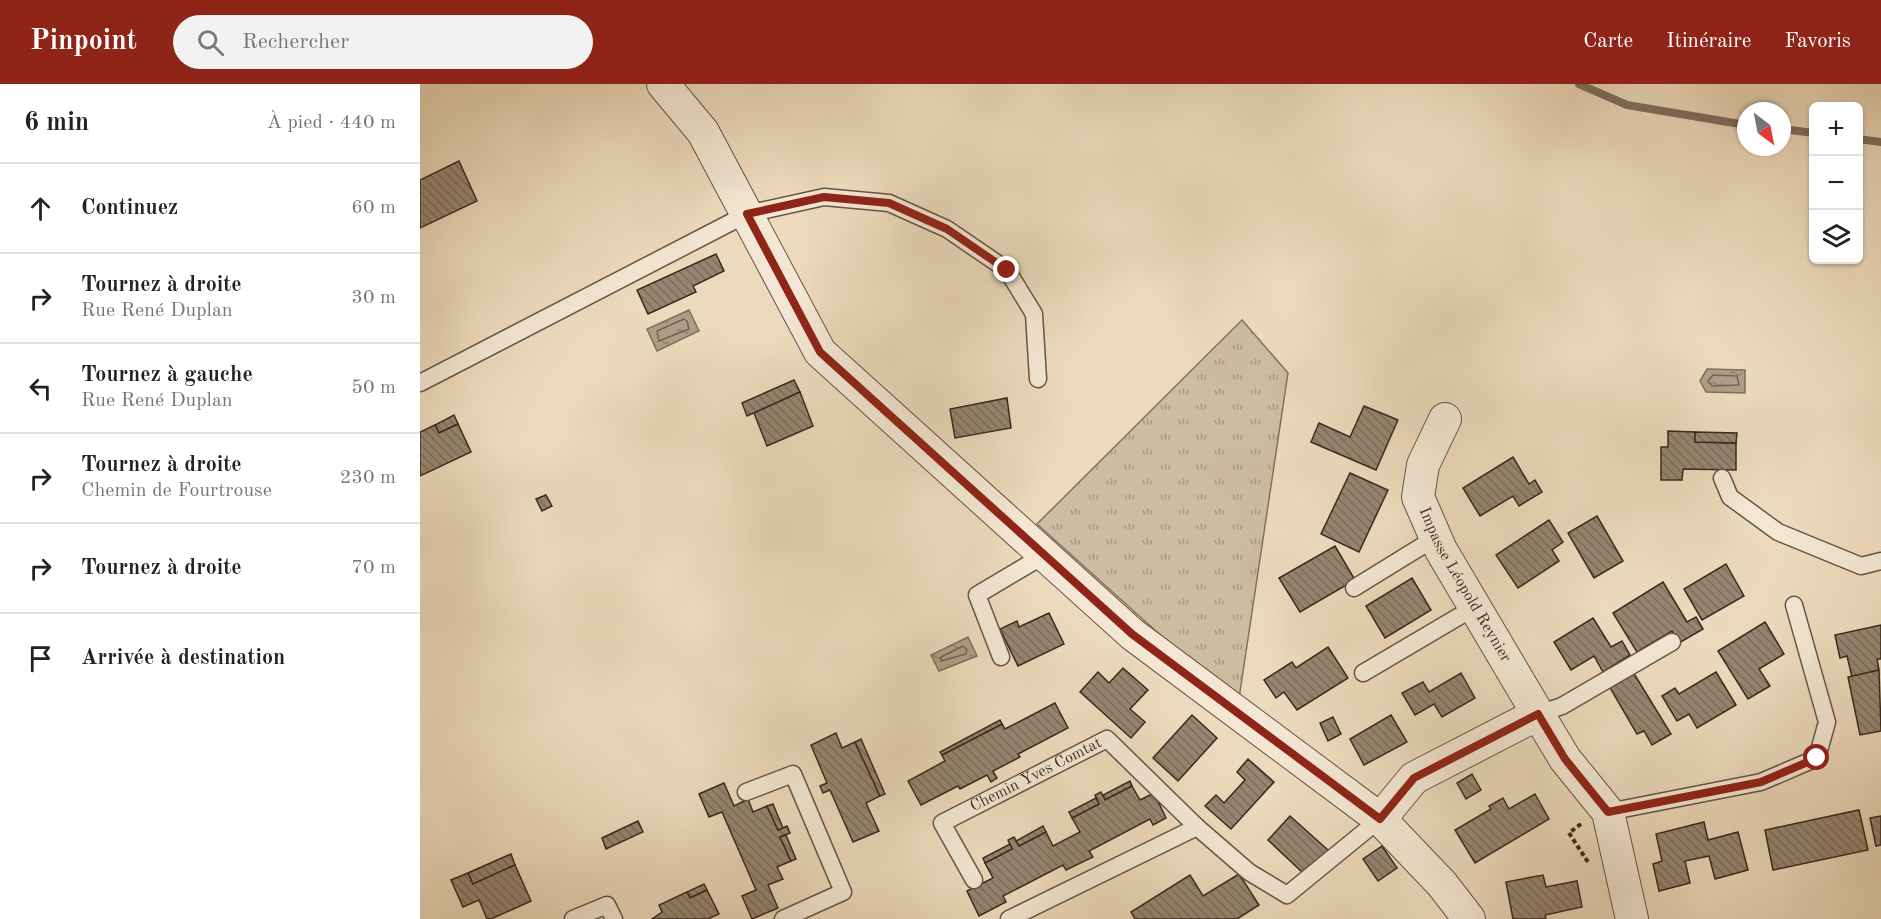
<!DOCTYPE html>
<html lang="fr">
<meta charset="utf-8">
<style>
:root{--surface:#fff;--page:#f2f2f2;--text:#222;--muted:#767676;--line:#e0e0e0;--accent:#8f2418}
body{margin:0;font-family:"Old Standard TT",serif;background:var(--page);color:var(--text)}
.controls{position:absolute;right:18px;top:18px;display:grid;overflow:hidden;border-radius:9px;box-shadow:0 2px 4px #0004}
.controls button{width:54px;height:54px;display:grid;place-items:center;padding:0;border:0;border-bottom:2px solid var(--line);background:var(--surface);color:var(--text);font:30px sans-serif}
.compass{position:absolute;left:1317px;top:18px;width:54px;height:54px;border-radius:50%;background:var(--surface);box-shadow:0 2px 4px #0004;rotate:148deg}
.stop{position:absolute;width:18px;height:18px;margin:-14px;border:4px solid #8f2418;border-radius:50%;background:#fff}
.stop.end{background:#8f2418;border-color:#fff;box-shadow:0 2px 6px #0008}
.list{margin:0;padding:0;list-style:none}
h2{display:flex;justify-content:space-between;align-items:center;height:78px;margin:0;padding:0 24px;font-size:26px}
h2 small{font-size:20px;font-weight:400;color:var(--muted)}
.list li{display:grid;grid-template-columns:39px 1fr auto;gap:18px;align-items:center;box-sizing:border-box;height:90px;padding:0 24px;border-top:2px solid var(--line)}
.list b{display:block;font-size:22px;white-space:nowrap}
.list p{margin:0;font-size:20px;white-space:nowrap;color:var(--muted)}
.list em{font-size:20px;font-style:normal;color:var(--muted)}
.icon{flex:none;width:33px;height:33px;fill:none;stroke:currentColor;stroke-width:2;stroke-linecap:round;stroke-linejoin:round}
.map{position:relative;flex:none;width:1461px;height:835px;overflow:hidden}
header{display:flex;align-items:center;gap:36px;box-sizing:border-box;height:84px;padding:0 30px;background:var(--accent);color:#fff}
header strong{font-size:28px}
nav{display:flex;gap:33px;margin-inline-start:auto;font-size:21px}
.search{width:420px;height:54px;background:var(--page);display:flex;align-items:center;gap:15px;box-sizing:border-box;padding:0 21px;border-radius:33px;color:var(--muted);font-size:22px}
main{display:flex}
aside{flex:1;background:var(--surface)}
.map>svg:first-child{display:block}
.grass{fill:url(#grass-tufts);stroke:#837260;stroke-width:1.5}
.water{fill:url(#water-ripples);stroke:#7f6f5d;stroke-width:1.5}
.lines{fill:none;stroke-linecap:round;stroke-linejoin:round}
.shore{stroke:#746453;stroke-width:1.5}
.stream{stroke:#7f6f5d;stroke-width:8}
.building{fill:url(#building-back-hatch);stroke:#38291f;stroke-width:1.5}
.service-casing{stroke:#655546;stroke-width:19}
.minor-casing{stroke:#655546;stroke-width:34}
.path{stroke:#38291f;stroke-width:4;stroke-dasharray:4.5 3;stroke-linecap:butt}
.service{stroke:#f3e7d3;stroke-width:16}
.minor{stroke:#f3e7d3;stroke-width:32}
.route{stroke:#8f2418;stroke-width:8}
.labels{text-anchor:middle;dominant-baseline:central;stroke-width:6;stroke-linejoin:round;paint-order:stroke}
.street-label{font-size:16px;fill:#38291f;stroke:#f3e7d3}
</style>
<header>
<strong>Pinpoint</strong>
<div class="search"><svg class="icon" aria-label="search" viewBox="0 0 24 24"><circle cx="10" cy="10" r="6"/><path d="M15 15l6 6"/></svg>Rechercher</div>
<nav><a>Carte</a><a>Itinéraire</a><a>Favoris</a></nav>
</header>
<main>
<aside>
<h2>6 min<small>À pied · 440 m</small></h2>
<ul class="list">
<li><svg class="icon" aria-label="ahead" viewBox="0 0 24 24"><path d="M12 20V5M6 11l6-6 6 6"/></svg><div><b>Continuez</b></div><em>60 m</em></li>
<li><svg class="icon" aria-label="right" viewBox="0 0 24 24"><path d="M7 20v-9h11M14 6l5 5-5 5"/></svg><div><b>Tournez à droite</b><p>Rue René Duplan</p></div><em>30 m</em></li>
<li><svg class="icon" aria-label="left" viewBox="0 0 24 24"><path d="M17 20v-9H6M10 6l-5 5 5 5"/></svg><div><b>Tournez à gauche</b><p>Rue René Duplan</p></div><em>50 m</em></li>
<li><svg class="icon" aria-label="right" viewBox="0 0 24 24"><path d="M7 20v-9h11M14 6l5 5-5 5"/></svg><div><b>Tournez à droite</b><p>Chemin de Fourtrouse</p></div><em>230 m</em></li>
<li><svg class="icon" aria-label="right" viewBox="0 0 24 24"><path d="M7 20v-9h11M14 6l5 5-5 5"/></svg><div><b>Tournez à droite</b></div><em>70 m</em></li>
<li><svg class="icon" aria-label="arrive" viewBox="0 0 24 24"><path d="M6 21V4h12l-3 4 3 4H6"/></svg><div><b>Arrivée à destination</b></div></li>
</ul>
</aside>
<div class="map">
<svg width="1461" height="835" viewBox="0 0 1461 835">
<defs>
<pattern id="grass-tufts" width="24" height="20" patternUnits="userSpaceOnUse" patternTransform="scale(1.5)"><rect width="24" height="20" fill="#cebca1"/><path d="M3 7l-1-3M5 7V3M7 7l1-3M15 17l-1-3M17 17v-4M19 17l1-3" fill="none" stroke="#a89983"/></pattern>
<pattern id="water-ripples" width="26" height="14" patternUnits="userSpaceOnUse" patternTransform="scale(1.5)"><rect width="26" height="14" fill="#af9e87"/><path d="M2 4q2-2 4 0t4 0M15 11q2-2 4 0t4 0" fill="none" stroke="#8f816e"/></pattern>
<pattern id="building-back-hatch" width="6" height="6" patternUnits="userSpaceOnUse" patternTransform="scale(1.5)"><rect width="6" height="6" fill="#968571"/><path d="M-1 5l2 2M0 0l6 6M5-1l2 2" fill="none" stroke="#7b6d5c"/></pattern>
</defs>
<rect width="100%" height="100%" fill="#eddabc"/>
<filter id="stains"><feTurbulence type="fractalNoise" baseFrequency=".00333" numOctaves="4"/><feColorMatrix values="0 0 0 0 .2 0 0 0 0 .09 0 0 0 0 .02 0 0 0 .5 -.17"/></filter>
<radialGradient id="worn" r=".72"><stop offset=".6" stop-color="#630" stop-opacity="0"/><stop offset="1" stop-color="#630" stop-opacity=".3"/></radialGradient>
<path class="grass" d="M 822,236 L 868,289 L 818,621 L 617,440 Z"/>
<g class="water">
<path d="M 269,226 L 279,247 L 237,267 L 227,245 Z"/>
<path d="M 1287,285 L 1325,286 L 1325,309 L 1286,308 L 1280,297 Z"/>
<path d="M 548,553 L 557,572 L 519,587 L 511,571 Z"/>
</g>
<g class="lines">
<g class="shore">
<path d="M 264,235 L 267,237 L 269,245 L 239,257 L 237,247 Z"/>
<path d="M 1293,291 L 1317,292 L 1319,301 L 1292,302 L 1288,297 Z"/>
<path d="M 543,562 L 547,566 L 546,570 L 521,577 L 521,573 Z"/>
</g>
<g class="stream">
<path d="M 1159,0 L 1207,21 L 1326,41"/>
<path d="M 1362,45 L 1394,49"/>
<path d="M 1438,55 L 1461,58"/>
</g>
</g>
<g class="building">
<path d="M 39,77 L 57,117 L 0,144 L 0,96 Z"/>
<path d="M 296,170 L 304,187 L 273,202 L 276,208 L 228,230 L 217,206 Z"/>
<path d="M 374,296 L 380,308 L 327,332 L 322,319 Z"/>
<path d="M 380,308 L 393,342 L 347,362 L 334,329 Z"/>
<path d="M 587,314 L 591,344 L 535,354 L 530,325 Z"/>
<path d="M 944,322 L 978,336 L 956,386 L 891,358 L 899,339 L 930,353 Z"/>
<path d="M 34,331 L 38,340 L 19,349 L 15,341 Z"/>
<path d="M 38,340 L 51,368 L 0,392 L 0,348 L 15,341 L 19,349 Z"/>
<path d="M 1248,347 L 1275,348 L 1275,358 L 1316,359 L 1316,386 L 1263,385 L 1262,396 L 1241,396 L 1241,363 L 1248,363 Z"/>
<path d="M 1275,348 L 1317,349 L 1316,359 L 1275,358 Z"/>
<path d="M 1093,373 L 1109,400 L 1115,396 L 1122,408 L 1099,422 L 1093,412 L 1060,432 L 1043,404 Z"/>
<path d="M 930,389 L 968,406 L 939,468 L 901,450 Z"/>
<path d="M 126,411 L 132,422 L 122,427 L 116,415 Z"/>
<path d="M 1177,432 L 1203,477 L 1174,494 L 1148,449 Z"/>
<path d="M 1129,436 L 1143,458 L 1132,466 L 1139,477 L 1098,504 L 1076,471 Z"/>
<path d="M 915,462 L 935,496 L 880,528 L 859,494 Z"/>
<path d="M 1306,480 L 1324,512 L 1282,536 L 1264,505 Z"/>
<path d="M 992,494 L 1011,526 L 965,554 L 946,522 Z"/>
<path d="M 1243,498 L 1267,538 L 1276,533 L 1283,545 L 1259,559 L 1252,547 L 1217,568 L 1193,529 Z"/>
<path d="M 629,529 L 644,560 L 598,582 L 580,545 L 597,537 L 599,543 Z"/>
<path d="M 1173,534 L 1191,563 L 1202,557 L 1210,571 L 1183,588 L 1174,572 L 1151,586 L 1134,558 Z"/>
<path d="M 1345,538 L 1364,570 L 1339,585 L 1350,602 L 1328,615 L 1298,567 Z"/>
<path d="M 1461,541 L 1461,575 L 1457,575 L 1459,586 L 1432,593 L 1427,572 L 1420,574 L 1415,551 Z"/>
<path d="M 908,563 L 928,594 L 877,626 L 864,608 L 856,614 L 844,596 L 872,578 L 876,584 Z"/>
<path d="M 703,584 L 728,606 L 710,625 L 725,638 L 711,654 L 660,608 L 678,588 L 689,599 Z"/>
<path d="M 1459,586 L 1461,647 L 1440,651 L 1428,593 Z"/>
<path d="M 1213,588 L 1251,650 L 1232,661 L 1224,647 L 1217,650 L 1189,602 Z"/>
<path d="M 1296,588 L 1316,621 L 1277,644 L 1269,630 L 1257,637 L 1242,612 L 1255,604 L 1259,610 Z"/>
<path d="M 1041,589 L 1055,614 L 1022,633 L 1014,620 L 995,631 L 982,609 L 1003,598 L 1009,608 Z"/>
<path d="M 635,619 L 648,644 L 598,670 L 600,673 L 573,687 L 577,694 L 571,698 L 567,691 L 540,705 L 538,702 L 501,721 L 488,697 L 525,677 L 522,671 L 582,640 L 585,645 Z"/>
<path d="M 772,631 L 797,654 L 758,697 L 733,674 Z"/>
<path d="M 971,631 L 987,658 L 944,681 L 930,655 Z"/>
<path d="M 913,633 L 921,650 L 908,657 L 900,639 Z"/>
<path d="M 580,636 L 582,640 L 522,671 L 520,668 Z"/>
<path d="M 416,649 L 422,664 L 435,658 L 460,712 L 446,719 L 459,747 L 433,758 L 410,706 L 403,709 L 400,702 L 407,699 L 391,661 Z"/>
<path d="M 441,655 L 465,710 L 460,712 L 435,658 Z"/>
<path d="M 828,675 L 854,698 L 811,745 L 785,722 L 796,711 L 804,719 L 825,696 L 817,688 Z"/>
<path d="M 1052,690 L 1061,706 L 1046,715 L 1037,699 Z"/>
<path d="M 710,697 L 712,702 L 685,716 L 683,711 Z"/>
<path d="M 304,699 L 314,722 L 328,715 L 333,728 L 347,722 L 358,746 L 367,742 L 370,749 L 360,753 L 371,777 L 357,783 L 363,795 L 348,801 L 358,824 L 332,835 L 322,812 L 336,806 L 302,728 L 289,733 L 279,710 Z"/>
<path d="M 712,702 L 720,716 L 734,709 L 746,734 L 733,741 L 730,735 L 669,767 L 673,773 L 646,786 L 643,781 L 583,812 L 586,818 L 559,832 L 547,807 L 573,794 L 565,779 L 592,765 L 588,756 L 594,753 L 599,762 L 626,748 L 633,762 L 660,748 L 652,734 L 679,720 L 675,711 L 681,708 L 685,716 Z"/>
<path d="M 1115,710 L 1129,735 L 1055,779 L 1035,746 L 1071,725 L 1069,722 L 1083,714 L 1089,725 Z"/>
<path d="M 676,714 L 679,720 L 652,734 L 649,728 Z"/>
<path d="M 353,720 L 363,744 L 358,746 L 347,722 Z"/>
<path d="M 1439,726 L 1448,766 L 1353,786 L 1345,746 Z"/>
<path d="M 870,732 L 909,767 L 882,788 L 848,756 Z"/>
<path d="M 1461,732 L 1461,761 L 1456,762 L 1450,734 Z"/>
<path d="M 218,737 L 223,748 L 186,765 L 182,754 Z"/>
<path d="M 1284,738 L 1288,756 L 1318,748 L 1328,786 L 1295,795 L 1289,772 L 1265,777 L 1270,799 L 1239,807 L 1233,780 L 1242,777 L 1236,750 Z"/>
<path d="M 623,742 L 626,748 L 599,762 L 596,757 Z"/>
<path d="M 366,751 L 376,775 L 371,777 L 360,753 Z"/>
<path d="M 590,760 L 592,765 L 565,779 L 563,774 Z"/>
<path d="M 962,762 L 977,784 L 958,797 L 943,775 Z"/>
<path d="M 91,770 L 95,781 L 53,800 L 48,789 Z"/>
<path d="M 95,781 L 111,817 L 71,835 L 67,835 L 59,816 L 43,823 L 31,796 L 48,789 L 53,800 Z"/>
<path d="M 819,790 L 839,821 L 817,835 L 715,835 L 711,828 L 770,791 L 783,812 Z"/>
<path d="M 1123,791 L 1126,803 L 1157,797 L 1162,823 L 1125,831 L 1126,835 L 1093,835 L 1086,798 Z"/>
<path d="M 284,800 L 287,806 L 270,814 L 267,808 Z"/>
<path d="M 287,806 L 299,830 L 288,835 L 232,835 L 242,828 L 239,821 L 267,808 L 270,814 Z"/>
</g>
<g class="lines">
<defs>
<g id="service">
<path d="M 0,299 L 327,130 L 404,113 L 469,119 L 527,145 L 587,186 L 614,230 L 618,295"/>
<path d="M 1302,394 L 1310,413 L 1358,448 L 1441,482 L 1461,477"/>
<path d="M 934,504 L 1015,454"/>
<path d="M 581,573 L 557,511 L 626,470"/>
<path d="M 943,589 L 1055,523"/>
<path d="M 1118,630 L 1142,622 L 1252,558"/>
<path d="M 326,708 L 373,690 L 423,808 L 363,835"/>
<path d="M 1188,728 L 1341,698 L 1397,674 L 1407,638 L 1374,521"/>
<path id="s1" d="M 554,796 L 522,739 L 687,655 L 777,743"/>
<path d="M 153,835 L 187,821 L 194,835"/>
<path d="M 589,835 L 777,743 L 829,788 L 867,811 L 960,735"/>
</g>
<g id="minor">
<path d="M 243,0 L 283,48 L 400,268 L 712,550 L 960,735 L 1022,800 L 1049,835"/>
<path id="s2" d="M 1025,335 L 1003,381 L 998,413 L 1021,466 L 1118,630"/>
<path d="M 960,735 L 994,694 L 1118,630 L 1145,675 L 1188,728 L 1212,835"/>
</g>
</defs>
<use href="#service" class="service-casing"/>
<use href="#minor" class="minor-casing"/>
<path class="path" d="M 1161,740 L 1149,749 L 1168,778"/>
<use href="#service" class="service"/>
<use href="#minor" class="minor"/>
</g>
<g class="lines">
<path class="route" d="M 587,186 L 527,145 L 469,119 L 404,113 L 327,130 L 400,268 L 712,550 L 960,735 L 994,694 L 1118,630 L 1145,675 L 1188,728 L 1341,698 L 1397,674"/>
</g>
<g class="labels">
<g class="street-label">
<text stroke="none"><textPath href="#s2" startOffset="183">Impasse Léopold Reynier</textPath></text>
<text stroke="none"><textPath href="#s1" startOffset="171">Chemin Yves Comtat</textPath></text>
</g>
</g>
<rect width="100%" height="100%" filter="url(#stains)"/>
<rect width="100%" height="100%" fill="url(#worn)"/>
</svg>
<div class="controls">
<button>+</button>
<button>−</button>
<button><svg class="icon" aria-label="layers" viewBox="0 0 24 24"><path d="M12 4l9 5-9 5-9-5zM3 14l9 5 9-5"/></svg></button>
</div>
<svg class="compass" viewBox="-18 -18 36 36"><path d="M0-13l5 13h-10z" fill="#e53935"/><path d="M0 13l5-13h-10z" fill="#767676"/></svg>
<div class="stop" style="left:1397px;top:674px"></div>
<div class="stop end" style="left:587px;top:186px"></div>
</div>
</main>
